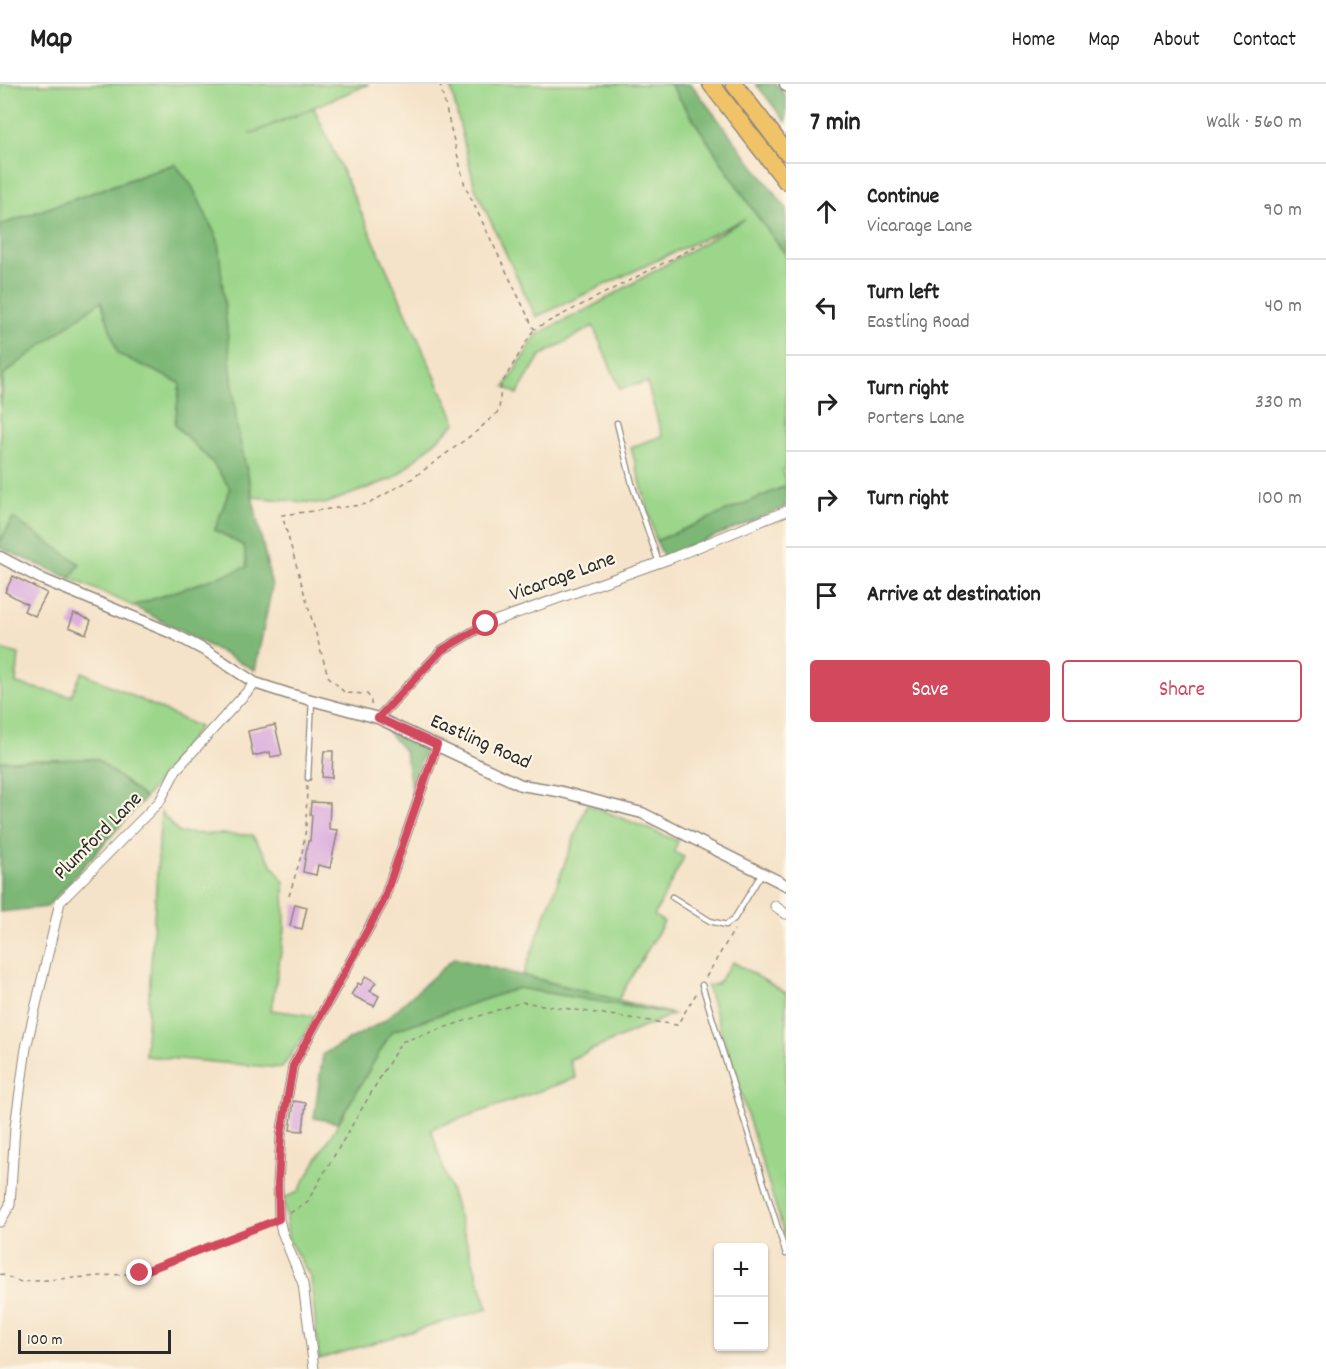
<!DOCTYPE html>
<meta charset="utf-8">
<style>
:root{--surface:#fff;--page:#f6f6f6;--text:#222;--muted:#767676;--line:#e0e0e0;--accent:#d1495b}
body{margin:0;font-family:Dekko,sans-serif;background:var(--page);color:var(--text)}
.controls{position:absolute;right:18px;bottom:18px;display:grid;overflow:hidden;border-radius:6px;box-shadow:0 2px 4px #0004}
.controls button{width:54px;height:54px;display:grid;place-items:center;padding:0;border:0;border-bottom:2px solid var(--line);background:var(--surface);color:var(--text);font:30px sans-serif}
.scale{position:absolute;left:18px;bottom:15px;width:153px;box-sizing:border-box;padding-left:6px;border:3px solid #2b2b2b;border-top:0;font-size:16px;line-height:21px;white-space:nowrap;color:#2b2b2b;-webkit-text-stroke:4px #fcf5e5;paint-order:stroke}
.stop{position:absolute;width:18px;height:18px;margin:-14px;border:4px solid #d1495b;border-radius:50%;background:#fff}
.stop.end{background:#d1495b;border-color:#fff;box-shadow:0 2px 6px #0008}
.list{margin:0;padding:0;list-style:none}
h2{display:flex;justify-content:space-between;align-items:center;height:78px;margin:0;padding:0 24px;font-size:26px}
h2 small{font-size:20px;font-weight:400;color:var(--muted)}
.list li{display:grid;grid-template-columns:39px 1fr auto;gap:18px;align-items:center;box-sizing:border-box;height:96px;padding:0 24px;border-top:2px solid var(--line)}
.list b{display:block;font-size:22px;white-space:nowrap}
.list p{margin:0;font-size:20px;white-space:nowrap;color:var(--muted)}
.list em{font-size:20px;font-style:normal;color:var(--muted)}
.actions{display:flex;gap:12px;padding:18px 24px}
.actions a{flex:1;padding:14px 0;border:2px solid var(--accent);border-radius:6px;text-align:center;font-size:21px;color:var(--accent)}
.actions .main{background:var(--accent);color:#fff}
.icon{flex:none;width:33px;height:33px;fill:none;stroke:currentColor;stroke-width:2;stroke-linecap:round;stroke-linejoin:round}
.map{position:relative;flex:none;width:786px;height:1285px;overflow:hidden}
header{display:flex;align-items:center;gap:36px;box-sizing:border-box;height:84px;padding:0 30px;background:var(--surface);border-bottom:2px solid var(--line)}
header strong{font-size:28px}
nav{display:flex;gap:33px;margin-inline-start:auto;font-size:21px}
main{display:flex}
aside{flex:1;background:var(--surface)}
.map>svg:first-child{display:block}
.green{fill:#9bd68a;stroke:#63805a;stroke-width:1.5}
.forest{fill:#7cb776;stroke:#547150;stroke-width:1.5}
.building{fill:#dcafde}
.lines{fill:none;stroke-linecap:round;stroke-linejoin:round}
.service-casing{stroke:#90877a;stroke-width:7}
.minor-casing{stroke:#90877a;stroke-width:11}
.tertiary-casing{stroke:#90877a;stroke-width:13}
.motorway-casing{stroke:#90877a;stroke-width:19}
.path{stroke:#90877a;stroke-width:1.5;stroke-dasharray:4.5 4.5;stroke-linecap:butt}
.service{stroke:#fff;stroke-width:4.5}
.minor{stroke:#fff;stroke-width:9}
.tertiary{stroke:#fff;stroke-width:10}
.motorway{stroke:#f1c369;stroke-width:16}
.route{stroke:#d1495b;stroke-width:8}
.labels{text-anchor:middle;dominant-baseline:central;stroke-width:4.5;stroke-linejoin:round;paint-order:stroke}
.street-label{font-size:21px;fill:#2b2b2b;stroke:#fcf5e5}
</style>
<header>
<strong>Map</strong>
<nav><a>Home</a><a>Map</a><a>About</a><a>Contact</a></nav>
</header>
<main>
<div class="map">
<svg width="786" height="1285" viewBox="0 0 786 1285">
<rect width="100%" height="100%" fill="#fcf5e5"/>
<filter id="ink" filterUnits="userSpaceOnUse"><feTurbulence type="fractalNoise" baseFrequency=".0167" numOctaves="2"/><feDisplacementMap in="SourceGraphic" scale="12" xChannelSelector="R" yChannelSelector="G"/><feConvolveMatrix kernelMatrix="1 2 1 2 8 2 1 2 1" color-interpolation-filters="sRGB"/></filter>
<filter id="wash" filterUnits="userSpaceOnUse"><feTurbulence type="fractalNoise" baseFrequency=".008" numOctaves="4" result="noise"/><feDisplacementMap in="SourceGraphic" scale="24" xChannelSelector="R" yChannelSelector="G"/><feGaussianBlur stdDeviation="1.35" result="paint"/><feColorMatrix in="noise" values="0 0 0 0 0 0 0 0 0 0 0 0 0 0 0 0 0 1.4 0 .05"/><feComposite in="paint" operator="in"/></filter>
<g filter="url(#wash)">
<rect width="100%" height="100%" fill="#f5e3c9"/>
<g class="green">
<path d="M 0,0 L 369,0 L 250,50 L 314,24 L 456,339 L 394,394 L 325,420 L 253,413 L 174,80 L 0,141 Z"/>
<path d="M 450,0 L 670,0 L 755,129 L 786,171 L 786,384 L 783,386 L 786,402 L 656,457 L 631,363 L 662,352 L 647,298 L 620,305 L 593,242 L 540,272 L 517,310 L 505,303 L 537,250 L 588,225 L 745,135 L 536,233 L 475,104 Z"/>
<path d="M 101,216 L 119,270 L 180,299 L 175,341 L 212,378 L 230,404 L 215,446 L 244,462 L 247,484 L 133,522 L 70,494 L 80,480 L 12,435 L 0,458 L 0,325 L 4,290 Z"/>
<path d="M 0,565 L 19,570 L 16,600 L 71,612 L 82,588 L 199,643 L 145,714 L 97,675 L 0,677 Z"/>
<path d="M 587,720 L 678,757 L 674,768 L 684,773 L 654,832 L 664,838 L 618,916 L 523,891 Z"/>
<path d="M 161,728 L 179,749 L 252,751 L 284,798 L 285,845 L 271,926 L 317,932 L 282,984 L 145,972 Z"/>
<path d="M 733,878 L 786,909 L 786,1155 L 707,902 L 717,900 Z"/>
<path d="M 518,904 L 673,930 L 569,976 L 576,994 L 431,1045 L 488,1225 L 319,1275 L 311,1194 L 288,1155 L 284,1114 L 298,1108 L 392,947 Z"/>
</g>
<g class="forest">
<path d="M 670,0 L 691,0 L 786,124 L 786,171 L 755,129 Z"/>
<path d="M 756,0 L 776,0 L 786,13 L 786,38 Z"/>
<path d="M 175,80 L 192,102 L 218,156 L 237,342 L 272,503 L 255,586 L 133,522 L 247,483 L 244,462 L 215,446 L 230,404 L 212,378 L 175,341 L 180,299 L 118,270 L 101,217 L 4,290 L 0,325 L 0,141 Z"/>
<path d="M 786,402 L 786,423 L 664,473 L 656,457 Z"/>
<path d="M 13,434 L 80,480 L 70,494 L 0,464 L 0,458 Z"/>
<path d="M 382,641 L 427,660 L 411,703 L 405,668 Z"/>
<path d="M 97,675 L 145,714 L 47,823 L 0,828 L 0,677 Z"/>
<path d="M 454,874 L 673,930 L 518,904 L 392,947 L 338,1039 L 314,1034 L 323,970 L 384,937 Z"/>
</g>
<g id="blocks">
<g class="building">
<path d="M 13,492 L 47,509 L 35,532 L 24,527 L 27,520 L 5,508 Z"/>
<path d="M 74,529 L 91,536 L 86,550 L 69,543 Z"/>
<path d="M 275,641 L 282,671 L 271,673 L 270,668 L 253,672 L 248,647 Z"/>
<path d="M 324,667 L 333,667 L 332,694 L 322,693 Z"/>
<path d="M 311,718 L 330,719 L 329,745 L 338,746 L 330,784 L 318,781 L 316,791 L 303,788 L 308,757 L 310,757 L 312,731 L 310,731 Z"/>
<path d="M 295,820 L 307,823 L 302,845 L 290,842 Z"/>
<path d="M 366,892 L 376,898 L 370,907 L 379,912 L 374,922 L 351,911 L 358,899 L 361,901 Z"/>
<path d="M 294,1017 L 306,1019 L 303,1047 L 290,1046 Z"/>
</g>
</g>
</g>
<g filter="url(#ink)">
<use href="#blocks" fill-opacity="0" stroke="#90877a" stroke-width="1.5"/>
<g class="lines">
<defs>
<g id="service">
<path d="M 617,339 L 632,400 L 659,479"/>
<path d="M 308,694 L 312,616"/>
<path d="M 672,813 L 710,837 L 726,841 L 734,835 L 762,789"/>
<path d="M 702,901 L 786,1170"/>
</g>
<g id="minor">
<path d="M 378,634 L 442,566 L 486,540 L 669,475 L 786,427"/>
<path d="M 775,822 L 786,830"/>
<path d="M 0,1138 L 10,1121 L 15,1043 L 26,964 L 60,818 L 160,717 L 176,686 L 255,599"/>
<path d="M 314,1285 L 303,1200 L 282,1148 L 279,1135 L 278,1099 L 281,1051 L 293,982 L 383,818 L 437,661"/>
</g>
<g id="tertiary">
<path d="M 785,0 L 786,2"/>
<path d="M 0,473 L 42,495 L 174,550 L 208,568 L 255,599 L 289,610 L 378,634 L 521,701 L 558,707 L 642,729 L 786,801"/>
</g>
<g id="motorway">
<path d="M 711,0 L 786,97"/>
<path d="M 734,0 L 786,68"/>
</g>
</defs>
<use href="#service" class="service-casing"/>
<use href="#minor" class="minor-casing"/>
<use href="#tertiary" class="tertiary-casing"/>
<use href="#motorway" class="motorway-casing"/>
<g class="path">
<path d="M 440,0 L 465,102 L 534,245 L 709,156"/>
<path d="M 371,621 L 371,615 L 367,610 L 345,609 L 328,592 L 282,431 L 368,420 L 413,394 L 477,347 L 499,327 L 501,301 L 534,245"/>
<path d="M 289,812 L 302,769 L 306,744 L 307,701"/>
<path d="M 706,893 L 734,846"/>
<path d="M 290,1129 L 307,1118 L 401,958 L 522,918 L 677,941 L 696,910"/>
<path d="M 0,1190 L 21,1198 L 140,1189 L 270,1139"/>
</g>
<use href="#service" class="service"/>
<use href="#minor" class="minor"/>
<use href="#tertiary" class="tertiary"/>
<use href="#motorway" class="motorway"/>
</g>
</g>
<g class="lines" filter="url(#ink)">
<path class="route" d="M 140,1189 L 279,1135 L 278,1099 L 281,1051 L 293,982 L 383,818 L 437,661 L 378,634 L 442,566 L 486,540"/>
</g>
<g class="labels">
<g class="street-label">
<text transform="translate(563 494) rotate(-20)">Vicarage Lane</text>
<text transform="translate(480 659) rotate(24)">Eastling Road</text>
<text transform="translate(99 753) rotate(-45)">Plumford Lane</text>
</g>
</g>
</svg>
<div class="controls">
<button>+</button>
<button>−</button>
</div>
<div class="scale">100 m</div>
<div class="stop" style="left:486px;top:540px"></div>
<div class="stop end" style="left:140px;top:1189px"></div>
</div>
<aside>
<h2>7 min<small>Walk · 560 m</small></h2>
<ul class="list">
<li><svg class="icon" aria-label="ahead" viewBox="0 0 24 24"><path d="M12 20V5M6 11l6-6 6 6"/></svg><div><b>Continue</b><p>Vicarage Lane</p></div><em>90 m</em></li>
<li><svg class="icon" aria-label="left" viewBox="0 0 24 24"><path d="M17 20v-9H6M10 6l-5 5 5 5"/></svg><div><b>Turn left</b><p>Eastling Road</p></div><em>40 m</em></li>
<li><svg class="icon" aria-label="right" viewBox="0 0 24 24"><path d="M7 20v-9h11M14 6l5 5-5 5"/></svg><div><b>Turn right</b><p>Porters Lane</p></div><em>330 m</em></li>
<li><svg class="icon" aria-label="right" viewBox="0 0 24 24"><path d="M7 20v-9h11M14 6l5 5-5 5"/></svg><div><b>Turn right</b></div><em>100 m</em></li>
<li><svg class="icon" aria-label="arrive" viewBox="0 0 24 24"><path d="M6 21V4h12l-3 4 3 4H6"/></svg><div><b>Arrive at destination</b></div></li>
</ul>
<div class="actions"><a class="main">Save</a><a>Share</a></div>
</aside>
</main>
